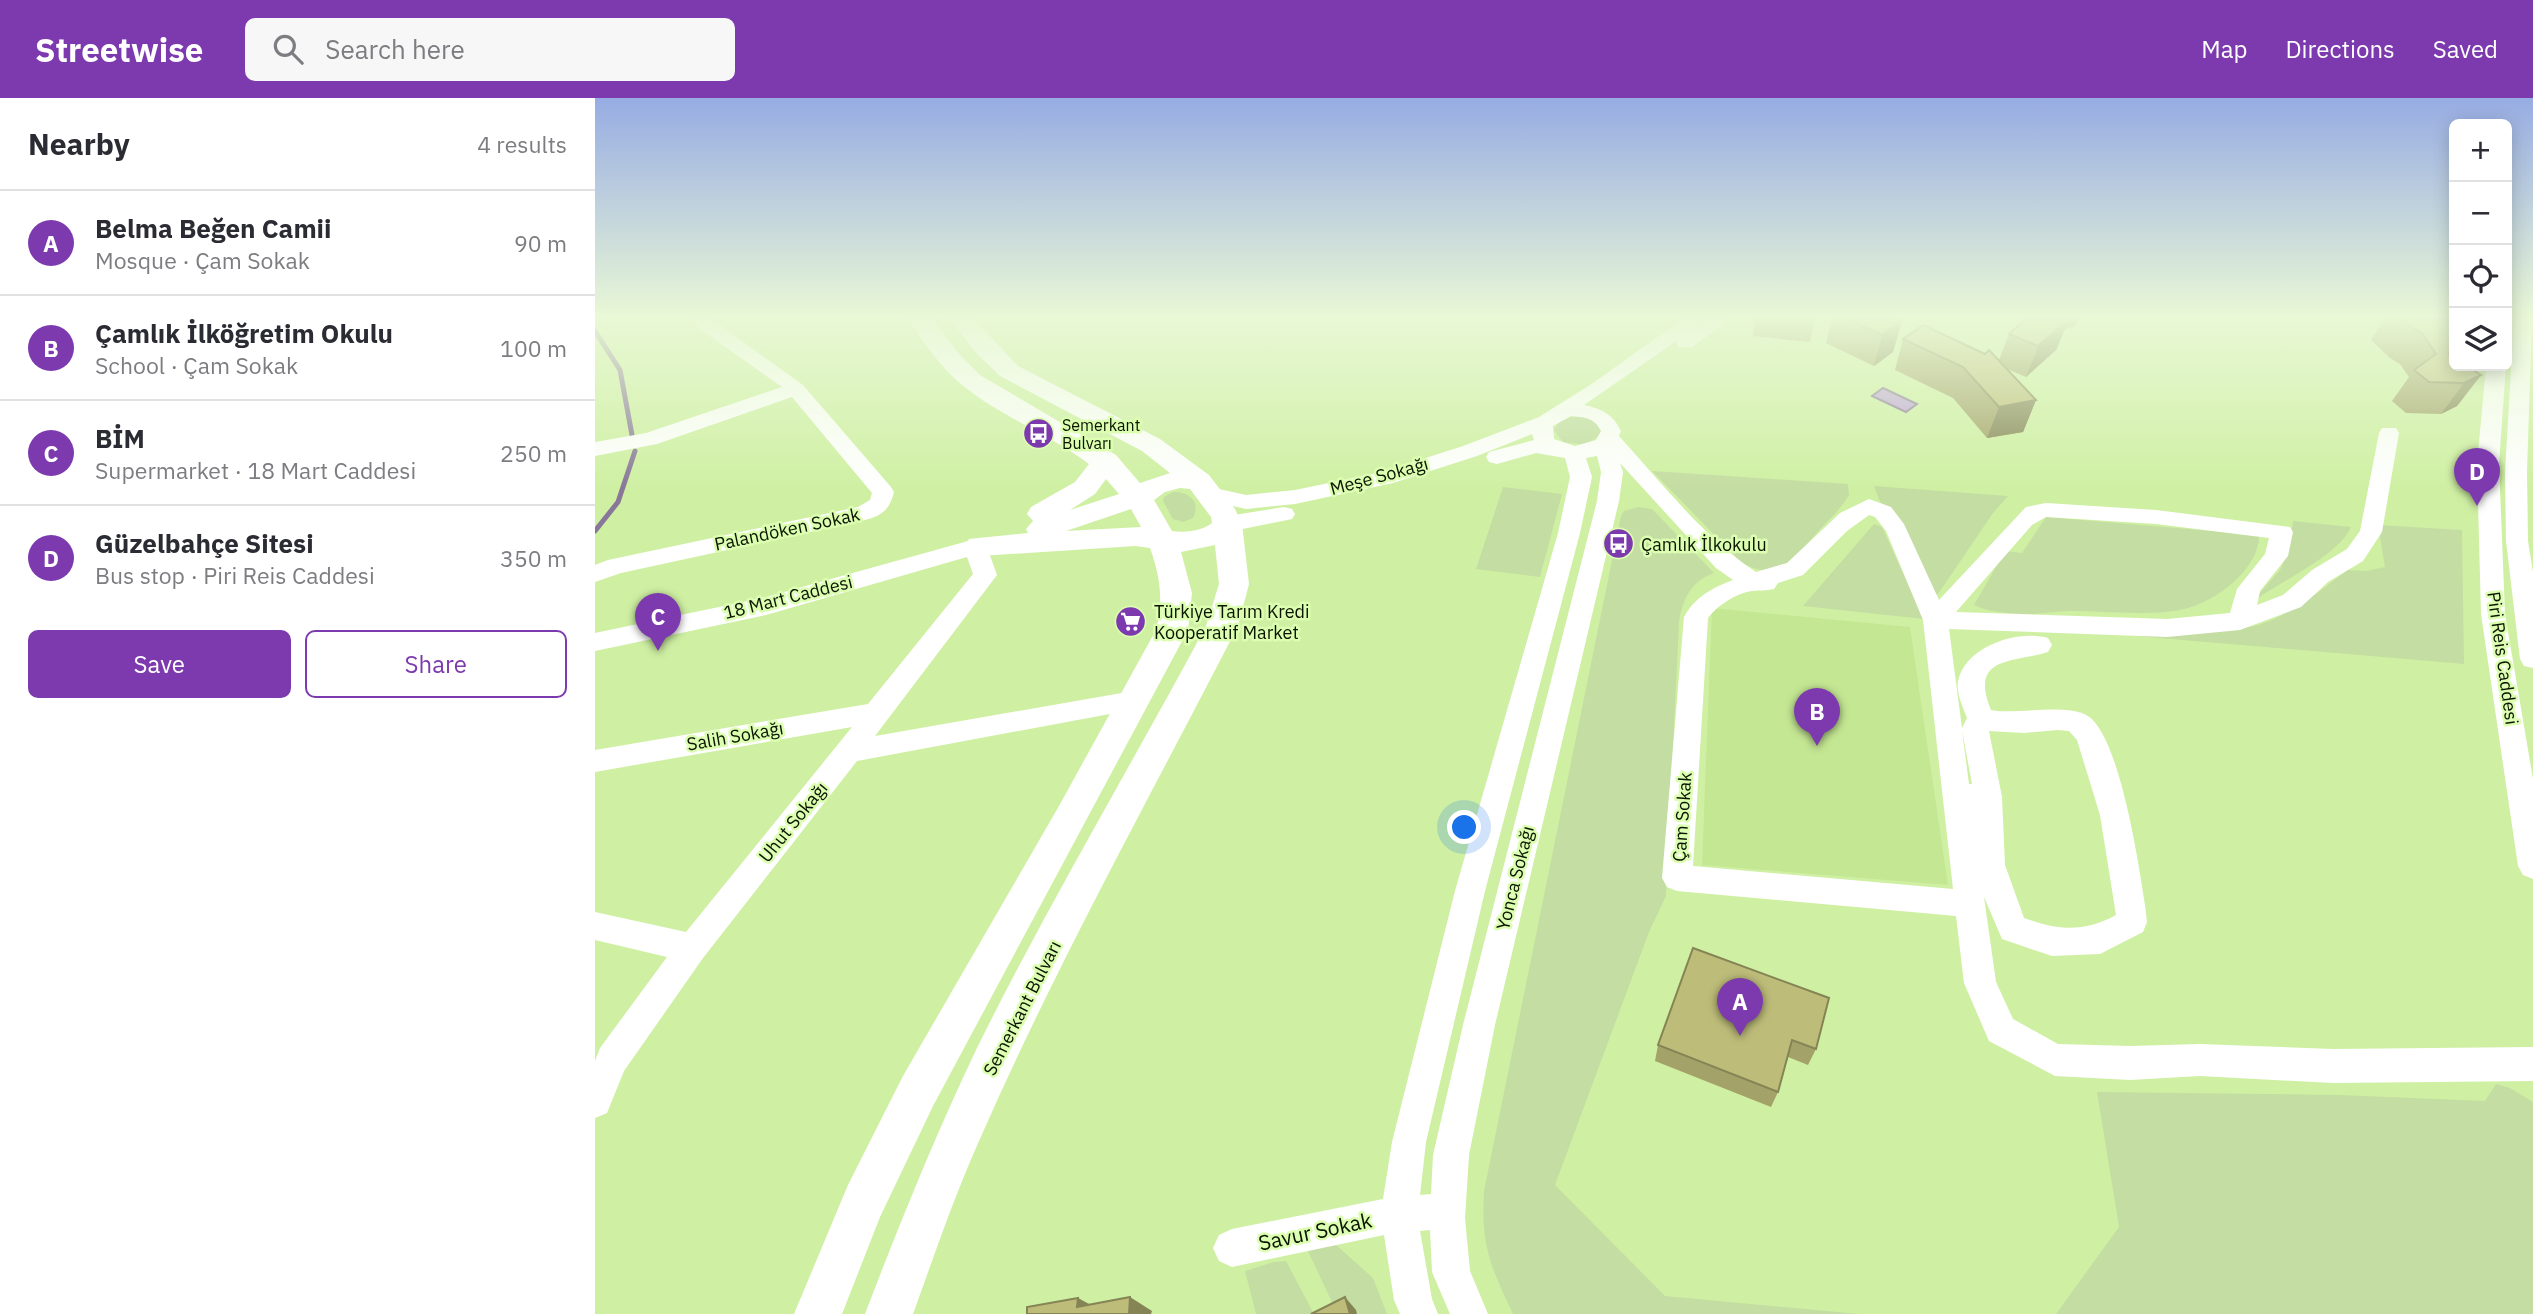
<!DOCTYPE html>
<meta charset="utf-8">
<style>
:root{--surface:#fff;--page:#f7f7f7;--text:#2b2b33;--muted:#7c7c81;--line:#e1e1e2;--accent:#7c3aae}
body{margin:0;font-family:"IBM Plex Sans",sans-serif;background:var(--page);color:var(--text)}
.controls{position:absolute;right:21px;top:21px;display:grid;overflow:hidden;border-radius:10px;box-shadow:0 4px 18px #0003}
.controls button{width:63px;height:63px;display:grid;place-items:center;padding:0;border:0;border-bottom:2px solid var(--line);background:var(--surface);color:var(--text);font:35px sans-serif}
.you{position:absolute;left:870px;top:730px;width:24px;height:24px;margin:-18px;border:5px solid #fff;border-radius:50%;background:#1a73e8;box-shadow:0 0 0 10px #1a73e833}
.badge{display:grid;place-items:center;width:46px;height:46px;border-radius:50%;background:var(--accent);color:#fff;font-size:23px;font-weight:700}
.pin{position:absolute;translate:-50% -58px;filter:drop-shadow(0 2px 4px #0008)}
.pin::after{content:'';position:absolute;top:37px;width:24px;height:21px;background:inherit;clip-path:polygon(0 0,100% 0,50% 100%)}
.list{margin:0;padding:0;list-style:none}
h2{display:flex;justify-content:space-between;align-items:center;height:91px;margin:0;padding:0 28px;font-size:30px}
h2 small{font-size:23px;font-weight:400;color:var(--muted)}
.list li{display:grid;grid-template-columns:46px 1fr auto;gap:21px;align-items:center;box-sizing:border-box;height:105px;padding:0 28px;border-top:2px solid var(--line)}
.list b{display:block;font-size:26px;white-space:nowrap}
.list p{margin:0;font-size:23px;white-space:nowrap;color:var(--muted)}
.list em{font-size:23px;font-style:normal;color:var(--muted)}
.actions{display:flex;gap:14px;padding:21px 28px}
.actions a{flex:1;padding:16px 0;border:2px solid var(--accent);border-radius:10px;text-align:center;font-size:24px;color:var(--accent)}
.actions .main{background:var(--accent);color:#fff}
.icon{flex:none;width:38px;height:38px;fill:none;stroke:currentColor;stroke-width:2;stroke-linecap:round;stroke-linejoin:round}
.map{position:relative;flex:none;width:1938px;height:1216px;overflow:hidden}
header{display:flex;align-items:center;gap:42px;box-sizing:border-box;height:98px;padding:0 35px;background:var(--accent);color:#fff}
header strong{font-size:33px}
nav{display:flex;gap:38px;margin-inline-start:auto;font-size:24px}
.search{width:490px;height:63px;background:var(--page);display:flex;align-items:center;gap:18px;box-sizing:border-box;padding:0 24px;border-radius:10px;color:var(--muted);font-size:26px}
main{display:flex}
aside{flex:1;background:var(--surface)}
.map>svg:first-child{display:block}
.built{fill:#c4e793}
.green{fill:#c4dda2}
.water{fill:#bea1db;stroke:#879;stroke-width:2}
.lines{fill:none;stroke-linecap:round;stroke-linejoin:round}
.stream{stroke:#879;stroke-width:5}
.minor{fill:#fff;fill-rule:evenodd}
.major{fill:#fff;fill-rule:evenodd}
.wall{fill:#a3a268}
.shaded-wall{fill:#848455}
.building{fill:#bdbc79;stroke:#848455;stroke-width:2}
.labels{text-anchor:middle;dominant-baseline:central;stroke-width:5;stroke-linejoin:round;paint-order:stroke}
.far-poi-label{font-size:16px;fill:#0a1400;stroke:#dcfeb0;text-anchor:start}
.street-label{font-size:18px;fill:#0a1400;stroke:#dcfeb0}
.poi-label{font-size:18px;fill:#0a1400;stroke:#dcfeb0;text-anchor:start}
.near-street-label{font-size:21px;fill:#0a1400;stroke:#dcfeb0}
</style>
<header>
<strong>Streetwise</strong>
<div class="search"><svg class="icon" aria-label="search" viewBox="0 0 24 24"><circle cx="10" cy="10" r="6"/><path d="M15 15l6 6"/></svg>Search here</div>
<nav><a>Map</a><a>Directions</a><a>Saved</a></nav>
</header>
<main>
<aside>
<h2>Nearby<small>4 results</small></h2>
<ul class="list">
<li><span class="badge">A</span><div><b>Belma Beğen Camii</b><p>Mosque · Çam Sokak</p></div><em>90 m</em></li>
<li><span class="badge">B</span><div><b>Çamlık İlköğretim Okulu</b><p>School · Çam Sokak</p></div><em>100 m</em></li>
<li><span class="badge">C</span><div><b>BİM</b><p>Supermarket · 18 Mart Caddesi</p></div><em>250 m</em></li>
<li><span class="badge">D</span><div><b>Güzelbahçe Sitesi</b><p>Bus stop · Piri Reis Caddesi</p></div><em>350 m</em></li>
</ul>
<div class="actions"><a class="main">Save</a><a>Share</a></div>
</aside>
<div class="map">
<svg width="1938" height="1216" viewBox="0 0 1938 1216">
<rect width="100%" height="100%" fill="#cff0a3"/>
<path class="built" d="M 1117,510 L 1315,529 L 1353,787 L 1107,767 Z"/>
<g class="green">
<path d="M 976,319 C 988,318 1001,320 1006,333 L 1005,337 L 990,347 L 968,344 L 959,332 L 964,324 Z"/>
<path d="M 1057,373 L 1253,386 L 1254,397 C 1247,409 1236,420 1226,430 C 1204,455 1184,487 1146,464 Z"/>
<path d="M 1279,388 L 1413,398 L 1398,415 L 1343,496 L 1338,496 L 1291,408 L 1285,404 Z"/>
<path d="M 908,389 L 967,396 L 945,479 L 881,471 Z"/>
<path d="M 578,394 C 594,393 606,404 598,420 L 588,424 L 578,421 L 568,403 L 569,399 Z"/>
<path d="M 1043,409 L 1057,411 L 1119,475 C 1096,483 1087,502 1084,525 L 1071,798 L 1054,834 L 960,1087 L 1070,1198 L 1264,1216 L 918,1216 C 895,1167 886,1148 889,1093 L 1026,418 L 1029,413 Z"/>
<path d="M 1451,419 L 1664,437 C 1665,470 1622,502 1593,510 C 1563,519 1508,513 1475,513 C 1459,513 1442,517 1427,516 C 1411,515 1393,514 1379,507 L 1410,453 L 1427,455 Z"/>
<path d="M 1698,423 L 1756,429 C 1744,458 1682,485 1657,504 L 1685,472 L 1694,451 Z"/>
<path d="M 1279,426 L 1287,429 L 1329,521 L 1208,508 Z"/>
<path d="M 1783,427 L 1867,432 L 1869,566 L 1541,538 L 1527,531 C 1566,531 1633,538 1669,525 C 1695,516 1730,490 1752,472 L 1771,473 L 1790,469 Z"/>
<path d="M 1901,986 L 1915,990 L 1938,1004 L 1938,1216 L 1461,1216 L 1524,1129 L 1502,994 L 1745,997 L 1890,1003 Z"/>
<path d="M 740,1146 L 778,1180 L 792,1216 L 762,1216 L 760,1212 L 742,1215 L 713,1153 Z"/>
<path d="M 691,1163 L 719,1216 L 661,1216 L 650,1173 L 679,1164 Z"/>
</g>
<path class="water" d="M 1288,290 L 1322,306 L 1311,314 L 1277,298 Z"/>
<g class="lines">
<g class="stream">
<path d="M 0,233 L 25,272 L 37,337"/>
<path d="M 0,433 L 23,404 L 40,353"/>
</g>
<g class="minor">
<path d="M 95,220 L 115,220 L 208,287 L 296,389 L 299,394 C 295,411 287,418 270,422 L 26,475 L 0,484 L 0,467 L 13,462 L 263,409 L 275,402 L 277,395 L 197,299 L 62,346 L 0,358 L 0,344 L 51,335 L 187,289 L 109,234 Z"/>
<path d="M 1089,220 L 1110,220 L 1093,235 L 1114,220 L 1136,220 L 1097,249 L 1083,249 L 1081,245 L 1083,242 L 989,307 C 1007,311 1018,316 1026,333 L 1024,338 C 1067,385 1108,439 1161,474 L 1192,465 L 1245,415 L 1274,401 L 1296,409 L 1309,426 L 1344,502 L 1431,409 L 1451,405 L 1561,412 L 1695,429 L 1698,434 L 1693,458 L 1665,493 L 1662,507 L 1688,497 L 1717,472 L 1752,451 L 1765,433 L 1784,335 L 1787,330 L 1801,330 L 1804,335 L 1787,434 L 1768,463 L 1733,484 L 1706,509 L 1645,532 L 1572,539 L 1354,531 L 1367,630 L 1372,620 C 1368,609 1361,596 1363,583 C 1370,549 1422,531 1453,540 L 1457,547 L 1453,554 C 1417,565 1374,558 1396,612 L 1402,613 C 1426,615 1474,606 1493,618 C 1525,639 1544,768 1550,807 L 1552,824 L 1548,834 L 1505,856 L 1457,858 L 1407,841 L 1389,799 L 1401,884 L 1418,921 L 1463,946 L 1535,948 L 1605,946 L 1738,951 L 1938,949 L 1938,983 L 1738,985 L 1605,978 L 1535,982 L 1460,978 L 1394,943 L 1369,885 L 1361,818 L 1082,793 L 1072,789 L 1067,780 L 1089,519 C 1100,499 1117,490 1138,482 L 1121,470 L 1025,365 L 1028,374 L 1024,403 L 900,927 L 874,1057 L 870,1120 L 875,1173 L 893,1216 L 855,1216 L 837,1174 L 835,1132 L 825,1133 L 837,1201 L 843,1216 L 805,1216 L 799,1202 L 789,1137 L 637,1169 L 624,1163 L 618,1150 L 624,1137 L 637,1131 L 788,1101 L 797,1044 L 860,793 L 963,435 L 975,379 L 970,360 L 941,355 L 902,366 L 894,364 L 891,359 L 894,354 L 939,342 L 937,336 L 882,358 L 798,385 L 700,406 L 651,411 L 607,401 L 604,396 L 607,391 L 615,389 L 651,397 L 700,392 L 787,374 L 868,348 L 944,319 L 998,285 ZM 976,318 C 989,319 1000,320 1006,333 L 1001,342 L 980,348 L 959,341 L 958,328 ZM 1002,358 L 1006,374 L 1002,403 L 868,927 L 838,1057 L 836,1096 L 825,1097 L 831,1044 L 890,793 L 985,435 L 997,379 L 991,360 ZM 1274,417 L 1280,419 L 1291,433 L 1328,522 L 1358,791 L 1098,768 L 1113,520 C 1122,508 1141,495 1157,493 C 1164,492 1171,493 1179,491 L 1183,485 L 1208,477 L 1252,433 ZM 1451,419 L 1561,426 L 1674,440 L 1670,456 L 1642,491 L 1635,515 L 1572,521 L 1361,514 L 1437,427 ZM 1367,632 L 1377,686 L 1374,686 ZM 1463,632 L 1474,633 L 1482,642 L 1505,717 L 1521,817 C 1488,835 1463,832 1429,820 L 1410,767 L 1407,699 L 1394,633 L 1429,635 Z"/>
<path d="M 1919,220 L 1937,220 L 1932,374 L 1933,443 L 1938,474 L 1938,570 L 1929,568 L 1925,561 L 1911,443 L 1910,374 Z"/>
<path d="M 1891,268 L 1911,268 L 1904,366 L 1910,516 L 1938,681 L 1938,781 L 1928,777 L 1923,768 L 1886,516 L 1882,366 Z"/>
<path d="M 689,409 L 697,411 L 700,416 L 697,421 L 633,434 L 625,431 L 622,426 L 625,421 L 633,418 Z"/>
<path d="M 384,440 L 392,442 L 396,448 L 393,452 L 402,477 L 280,638 L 538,593 L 547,596 L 551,603 L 547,610 L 262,663 L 108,860 L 29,973 L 12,1015 L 0,1020 L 0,963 L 5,950 L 72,859 L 0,842 L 0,814 L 91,834 L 257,629 L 0,674 L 0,652 L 273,606 L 378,476 L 372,459 L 171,517 L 0,553 L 0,535 L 171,499 Z"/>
</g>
<path class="major" d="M 312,220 L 336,220 L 365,257 L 385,277 L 521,357 L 545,385 L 575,375 L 547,353 L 405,278 L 383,257 L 354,220 L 378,220 L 423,268 L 565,341 L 614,377 L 640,411 L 647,426 L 654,486 L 643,528 C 555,699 461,867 384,1043 C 359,1099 339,1158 318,1216 L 270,1216 C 304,1127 340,1038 381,952 C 452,808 535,670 611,528 L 624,486 L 620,447 L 586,454 L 597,495 L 593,532 L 338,1008 L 285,1119 L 247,1216 L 199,1216 L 253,1087 L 308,978 L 464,708 L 561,532 C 569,503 565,478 555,450 L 540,448 L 384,458 L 374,455 L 369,448 L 374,441 L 433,435 L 431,431 L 438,423 L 432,416 L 436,409 L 480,384 L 494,366 C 454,336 405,318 367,287 C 344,268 328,243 312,220 ZM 511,381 L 524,396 L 475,412 L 500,396 ZM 585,390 L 595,391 L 616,419 L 617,425 C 606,433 591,435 577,433 L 559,402 L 570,394 ZM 536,411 L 546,429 L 471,433 Z"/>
</g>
<g class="wall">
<path d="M 1160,220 L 1220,220 L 1215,244 L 1158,238 Z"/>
<path d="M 1237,220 L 1300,220 L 1298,254 L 1279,268 L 1231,245 Z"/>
<path d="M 1430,220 L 1483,220 L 1480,228 L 1470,231 L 1461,252 L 1431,279 L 1412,271 L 1441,302 L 1428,334 L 1392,340 L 1358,300 L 1300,272 L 1308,241 L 1404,262 L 1414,236 L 1431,221 Z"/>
<path d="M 1790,220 L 1845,220 L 1854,256 L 1886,277 L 1862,308 L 1846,316 L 1811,315 L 1797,303 L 1814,279 L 1805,266 L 1795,260 L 1776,242 Z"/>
<path d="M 1098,850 L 1221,951 L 1213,967 L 1193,959 L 1183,994 L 1176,1009 L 1060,963 L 1063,947 Z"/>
</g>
<g class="shaded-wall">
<path d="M 1455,220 L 1483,220 L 1480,228 L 1470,231 L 1461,252 L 1431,279 Z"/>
<path d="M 1307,223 L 1298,254 L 1279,268 L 1287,237 Z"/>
<path d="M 1886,277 L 1862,308 L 1846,316 L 1869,285 Z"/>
<path d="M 1441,302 L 1428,334 L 1392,340 L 1404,309 Z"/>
<path d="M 535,1199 L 557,1213 L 556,1216 L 534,1216 Z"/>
<path d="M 750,1199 L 761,1212 L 762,1216 L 755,1216 Z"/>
<path d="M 483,1200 L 507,1213 L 482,1209 Z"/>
</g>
<g class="building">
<path d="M 1251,220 L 1300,220 L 1307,223 L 1287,237 Z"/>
<path d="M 1432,220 L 1472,220 L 1474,221 L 1443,248 L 1414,236 Z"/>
<path d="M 1806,220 L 1845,220 L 1854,224 L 1859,228 L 1859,237 L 1854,256 L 1859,259 L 1859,268 L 1872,268 L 1886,277 L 1869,285 L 1834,284 L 1819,272 L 1841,256 L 1827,235 L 1816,229 Z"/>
<path d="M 1328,227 L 1390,256 L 1394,252 L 1441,302 L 1404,309 L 1368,269 L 1308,241 Z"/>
<path d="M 1098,850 L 1234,900 L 1221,951 L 1197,942 L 1183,994 L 1063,947 Z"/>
<path d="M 535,1199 L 534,1216 L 432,1216 L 432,1209 L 483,1200 L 482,1209 Z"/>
<path d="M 750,1199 L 755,1216 L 716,1216 Z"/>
</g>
<linearGradient id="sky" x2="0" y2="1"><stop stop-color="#97ace3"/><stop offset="0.56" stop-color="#e9f8d6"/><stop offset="1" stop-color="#e9f8d6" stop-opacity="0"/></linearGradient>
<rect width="1938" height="390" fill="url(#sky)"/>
<defs>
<symbol id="bus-disc" viewBox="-11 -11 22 22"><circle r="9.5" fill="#7c3aae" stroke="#dcfeb0"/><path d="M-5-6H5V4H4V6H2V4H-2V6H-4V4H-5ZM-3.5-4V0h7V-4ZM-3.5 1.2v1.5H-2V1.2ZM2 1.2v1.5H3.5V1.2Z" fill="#fff"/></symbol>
<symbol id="supermarket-disc" viewBox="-11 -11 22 22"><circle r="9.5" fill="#7c3aae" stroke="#dcfeb0"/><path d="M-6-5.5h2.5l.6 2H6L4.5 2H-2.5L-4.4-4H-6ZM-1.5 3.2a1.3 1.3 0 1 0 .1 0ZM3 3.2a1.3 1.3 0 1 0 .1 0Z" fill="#fff"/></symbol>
</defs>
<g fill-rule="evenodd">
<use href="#bus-disc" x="426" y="318" width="35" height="35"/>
<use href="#bus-disc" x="1006" y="428" width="35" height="35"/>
<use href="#supermarket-disc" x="518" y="506" width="35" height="35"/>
</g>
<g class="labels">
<g class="far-poi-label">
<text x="467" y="327">Semerkant<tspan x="467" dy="18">Bulvarı</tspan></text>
</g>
<g class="street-label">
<text transform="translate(784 378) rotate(-15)">Meşe Sokağı</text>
<text transform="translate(192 431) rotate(-12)">Palandöken Sokak</text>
<text transform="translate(193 499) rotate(-14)">18 Mart Caddesi</text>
<text transform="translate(1908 560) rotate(82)">Piri Reis Caddesi</text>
<text transform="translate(140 638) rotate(-10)">Salih Sokağı</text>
<text transform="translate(1087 719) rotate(-86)">Çam Sokak</text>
<text transform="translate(198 724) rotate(-51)">Uhut Sokağı</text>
<text transform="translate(920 780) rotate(-76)">Yonca Sokağı</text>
<text transform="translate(427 910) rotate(-63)">Semerkant Bulvarı</text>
</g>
<g class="poi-label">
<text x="1046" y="446">Çamlık İlkokulu</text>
<text x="559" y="513">Türkiye Tarım Kredi<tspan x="559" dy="21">Kooperatif Market</tspan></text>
</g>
<g class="near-street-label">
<text transform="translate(720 1133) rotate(-12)">Savur Sokak</text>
</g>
</g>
</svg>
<div class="controls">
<button>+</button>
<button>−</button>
<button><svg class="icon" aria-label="locate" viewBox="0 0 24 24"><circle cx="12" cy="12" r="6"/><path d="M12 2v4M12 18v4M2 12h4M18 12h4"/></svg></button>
<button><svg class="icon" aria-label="layers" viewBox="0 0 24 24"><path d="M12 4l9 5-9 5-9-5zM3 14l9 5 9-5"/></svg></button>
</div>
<div class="you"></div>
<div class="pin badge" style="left:1145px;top:938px">A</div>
<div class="pin badge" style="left:1222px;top:648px">B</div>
<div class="pin badge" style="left:63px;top:553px">C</div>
<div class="pin badge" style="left:1882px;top:408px">D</div>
</div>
</main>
